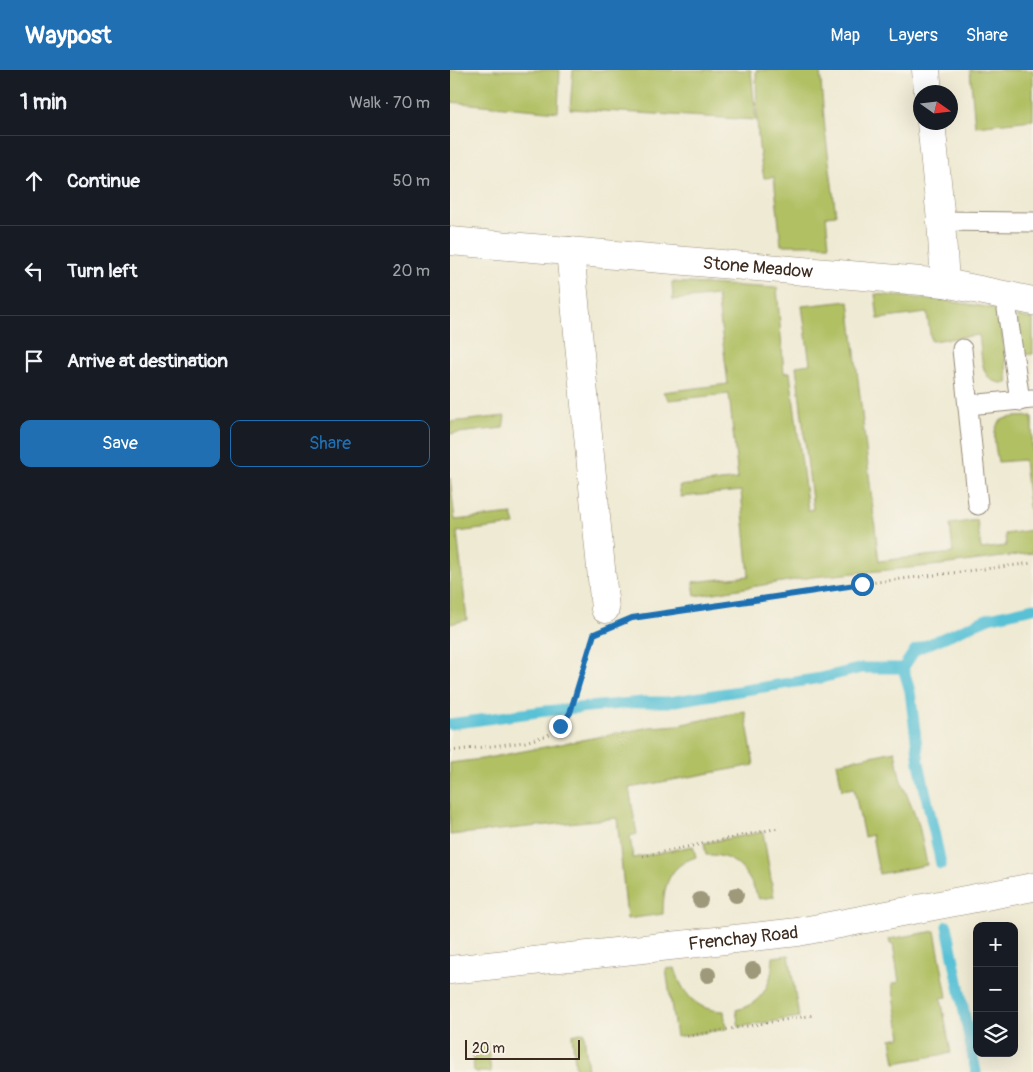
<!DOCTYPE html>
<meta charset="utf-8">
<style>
:root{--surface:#171b24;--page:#242831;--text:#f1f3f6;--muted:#9ea1a6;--line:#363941;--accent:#1f6fb2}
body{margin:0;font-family:Pangolin,sans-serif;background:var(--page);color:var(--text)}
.controls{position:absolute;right:15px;bottom:15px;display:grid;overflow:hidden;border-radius:10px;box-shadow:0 5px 20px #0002}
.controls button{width:45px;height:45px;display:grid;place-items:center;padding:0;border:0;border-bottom:1px solid var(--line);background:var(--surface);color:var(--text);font:25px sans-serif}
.compass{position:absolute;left:463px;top:15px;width:45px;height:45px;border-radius:50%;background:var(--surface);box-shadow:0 5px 20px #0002;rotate:104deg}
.scale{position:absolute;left:15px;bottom:12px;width:115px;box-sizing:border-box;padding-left:5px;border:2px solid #3b2a1e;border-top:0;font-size:14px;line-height:18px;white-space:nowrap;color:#3b2a1e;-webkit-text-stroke:4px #f7f3e8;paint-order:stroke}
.stop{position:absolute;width:15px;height:15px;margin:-11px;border:4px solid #1f6fb2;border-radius:50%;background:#fff}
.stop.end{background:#1f6fb2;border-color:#fff;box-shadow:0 1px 5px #0008}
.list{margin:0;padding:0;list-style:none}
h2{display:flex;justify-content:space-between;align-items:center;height:65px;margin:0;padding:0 20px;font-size:21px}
h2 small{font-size:16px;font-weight:400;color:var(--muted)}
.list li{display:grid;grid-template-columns:32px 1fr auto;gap:15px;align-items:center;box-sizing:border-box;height:90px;padding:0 20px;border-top:1px solid var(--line)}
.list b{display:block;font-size:19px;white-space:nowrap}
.list em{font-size:16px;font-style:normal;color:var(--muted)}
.actions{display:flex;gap:10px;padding:15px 20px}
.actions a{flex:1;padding:11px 0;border:1px solid var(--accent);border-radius:10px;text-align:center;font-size:18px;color:var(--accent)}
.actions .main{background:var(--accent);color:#fff}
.icon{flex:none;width:28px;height:28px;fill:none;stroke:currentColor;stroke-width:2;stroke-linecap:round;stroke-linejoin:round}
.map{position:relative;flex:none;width:583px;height:1002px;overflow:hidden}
header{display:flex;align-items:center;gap:30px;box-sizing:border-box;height:70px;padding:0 25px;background:var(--accent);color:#fff}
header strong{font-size:24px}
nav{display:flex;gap:28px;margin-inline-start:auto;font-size:18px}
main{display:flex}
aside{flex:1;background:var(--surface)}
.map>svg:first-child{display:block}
.green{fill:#b1c063;stroke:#767540}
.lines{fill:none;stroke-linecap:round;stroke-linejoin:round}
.stream{stroke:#58c1d5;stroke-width:11}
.service-casing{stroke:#958a78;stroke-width:21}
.minor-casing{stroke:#958a78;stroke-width:29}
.path{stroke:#958a78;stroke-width:3;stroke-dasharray:1 4;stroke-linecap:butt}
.service{stroke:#fff;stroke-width:19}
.minor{stroke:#fff;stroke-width:28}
.tree{fill:#9f997b}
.route{stroke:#1f6fb2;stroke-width:6}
.labels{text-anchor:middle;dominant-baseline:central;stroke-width:4.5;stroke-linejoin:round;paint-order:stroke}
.street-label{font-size:18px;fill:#3b2a1e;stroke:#f7f3e8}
</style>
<header>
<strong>Waypost</strong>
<nav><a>Map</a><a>Layers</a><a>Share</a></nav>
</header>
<main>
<aside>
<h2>1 min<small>Walk · 70 m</small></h2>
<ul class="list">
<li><svg class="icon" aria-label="ahead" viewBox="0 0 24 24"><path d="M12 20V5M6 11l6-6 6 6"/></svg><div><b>Continue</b></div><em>50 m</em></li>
<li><svg class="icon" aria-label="left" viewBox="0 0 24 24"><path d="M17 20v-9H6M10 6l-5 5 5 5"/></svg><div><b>Turn left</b></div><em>20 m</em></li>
<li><svg class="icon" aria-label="arrive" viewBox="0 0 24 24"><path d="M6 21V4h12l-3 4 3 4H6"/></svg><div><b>Arrive at destination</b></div></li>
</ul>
<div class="actions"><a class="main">Save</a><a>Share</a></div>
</aside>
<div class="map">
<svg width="583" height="1002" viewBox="0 0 583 1002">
<rect width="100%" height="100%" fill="#f7f3e8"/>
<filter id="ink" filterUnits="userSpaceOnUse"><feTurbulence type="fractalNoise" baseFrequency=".02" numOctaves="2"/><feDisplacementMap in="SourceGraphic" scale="10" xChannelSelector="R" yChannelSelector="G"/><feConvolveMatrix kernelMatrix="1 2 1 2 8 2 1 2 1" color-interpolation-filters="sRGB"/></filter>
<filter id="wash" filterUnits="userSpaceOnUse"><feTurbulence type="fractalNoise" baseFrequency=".0096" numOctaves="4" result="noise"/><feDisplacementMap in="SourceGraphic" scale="20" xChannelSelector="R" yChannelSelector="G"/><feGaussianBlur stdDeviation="1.12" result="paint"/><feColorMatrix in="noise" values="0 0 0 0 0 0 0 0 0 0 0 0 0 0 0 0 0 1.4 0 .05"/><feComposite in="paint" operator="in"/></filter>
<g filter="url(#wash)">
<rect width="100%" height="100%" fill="#efead3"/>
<g class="green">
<path d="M 0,0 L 110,0 L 108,42 L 0,32 Z"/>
<path d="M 123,0 L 301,0 L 306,50 L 120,39 Z"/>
<path d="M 306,0 L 370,0 L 375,60 L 386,145 L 376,146 L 379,175 L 331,175 L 324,107 L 314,108 C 306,73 307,36 306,0 Z"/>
<path d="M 520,0 L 583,0 L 583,50 L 525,56 Z"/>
<path d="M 222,212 L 327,218 L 334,303 L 340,302 L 341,311 L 358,440 L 363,439 L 346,296 L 360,294 L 352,236 L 399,231 L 429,491 L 503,483 L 500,454 L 527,450 L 531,479 L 556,476 L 555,464 L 582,460 L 574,390 L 548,392 C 546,380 539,355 554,349 C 562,346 574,347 582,346 L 583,483 L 491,495 L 363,507 L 245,526 L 243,512 L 299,506 L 291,421 L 231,427 L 229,416 L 288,409 L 279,324 L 219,330 L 213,322 L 278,314 L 267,225 L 223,230 Z"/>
<path d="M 425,224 L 498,231 L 549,239 L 558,313 C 528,315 533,288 529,265 L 481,271 L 477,243 L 428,249 Z"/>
<path d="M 567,246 L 583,249 L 583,284 L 572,285 Z"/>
<path d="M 55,346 L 53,358 L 0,364 L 0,352 Z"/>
<path d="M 0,408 L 5,450 L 62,444 L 65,455 L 7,462 L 17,550 L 0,554 Z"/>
<path d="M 295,641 L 304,695 L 179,718 L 187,764 L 180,766 L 183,788 L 243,776 L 246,787 C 218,796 213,817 213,844 L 177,849 L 167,748 L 0,765 L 0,693 L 32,689 L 200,657 L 228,655 Z"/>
<path d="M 445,681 L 450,708 L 469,755 L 477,795 L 429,804 L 422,765 L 414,767 L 404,718 L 392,720 L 387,693 Z"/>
<path d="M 313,762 L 324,827 L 309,829 C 298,803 287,784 256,785 L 254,773 Z"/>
<path d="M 485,861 L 497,927 L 491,928 L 501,983 L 445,993 L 441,969 L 451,967 L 442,914 L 449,912 L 443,874 L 440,874 L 439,869 Z"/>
<path d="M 339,885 L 349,947 L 289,957 L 286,940 C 314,933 322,913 323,887 Z"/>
<path d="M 225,898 C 232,923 246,941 274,941 L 276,959 L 226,967 L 216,899 Z"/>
<path d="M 134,962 L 138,1002 L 126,1002 L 122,965 Z"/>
<path d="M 37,973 L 41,1002 L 24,1002 L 22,975 Z"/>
</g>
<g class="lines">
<g class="stream">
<path d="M 453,598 L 465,580 L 539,548 L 583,538"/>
<path d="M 0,654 L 95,641 L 192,632 L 219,632 L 371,608 L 412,598 L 453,598 L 460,621 L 469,693 L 491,794"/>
<path d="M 497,856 L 526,1002"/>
</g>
</g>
</g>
<g filter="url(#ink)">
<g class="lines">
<defs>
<g id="service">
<path d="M 491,151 L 583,152"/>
<path d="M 555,225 L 570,331"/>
<path d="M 512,279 L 528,435"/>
<path d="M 518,335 L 582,329"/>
</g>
<g id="minor">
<path d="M 476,0 L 478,22"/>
<path d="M 481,52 L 491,151 L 495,213"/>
<path id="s1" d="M 0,171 L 495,213 L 583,231"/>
<path d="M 120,181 L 155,539"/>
<path id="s2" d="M 0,900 L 348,862 L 583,817"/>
</g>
</defs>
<use href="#service" class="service-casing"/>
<use href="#minor" class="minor-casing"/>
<g class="path">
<path d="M 187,547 L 411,514 L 583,493"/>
<path d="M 0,681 L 75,672 L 98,665 L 110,656 L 120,643 L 142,568"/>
<path d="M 193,786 L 329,758"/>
<path d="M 237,966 L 364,945"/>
</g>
<use href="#service" class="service"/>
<use href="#minor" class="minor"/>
</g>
<g class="tree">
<circle cx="286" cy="825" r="8"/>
<circle cx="250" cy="830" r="8"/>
<circle cx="303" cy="900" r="8"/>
<circle cx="258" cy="905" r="8"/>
</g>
</g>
<g class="lines" filter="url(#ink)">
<path class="route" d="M 110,656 L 120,643 L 144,564 L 182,548 L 412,514"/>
</g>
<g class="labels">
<g class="street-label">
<text stroke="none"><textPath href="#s1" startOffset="309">Stone Meadow</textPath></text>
<text stroke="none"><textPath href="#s2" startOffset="295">Frenchay Road</textPath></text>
</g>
</g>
</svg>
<div class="controls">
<button>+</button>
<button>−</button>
<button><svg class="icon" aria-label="layers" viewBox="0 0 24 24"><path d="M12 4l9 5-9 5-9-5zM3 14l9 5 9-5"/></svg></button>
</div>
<svg class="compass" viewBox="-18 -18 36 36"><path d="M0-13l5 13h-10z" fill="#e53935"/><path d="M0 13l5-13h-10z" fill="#9ea1a6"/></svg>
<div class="scale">20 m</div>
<div class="stop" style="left:412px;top:514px"></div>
<div class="stop end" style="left:110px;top:656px"></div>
</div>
</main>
